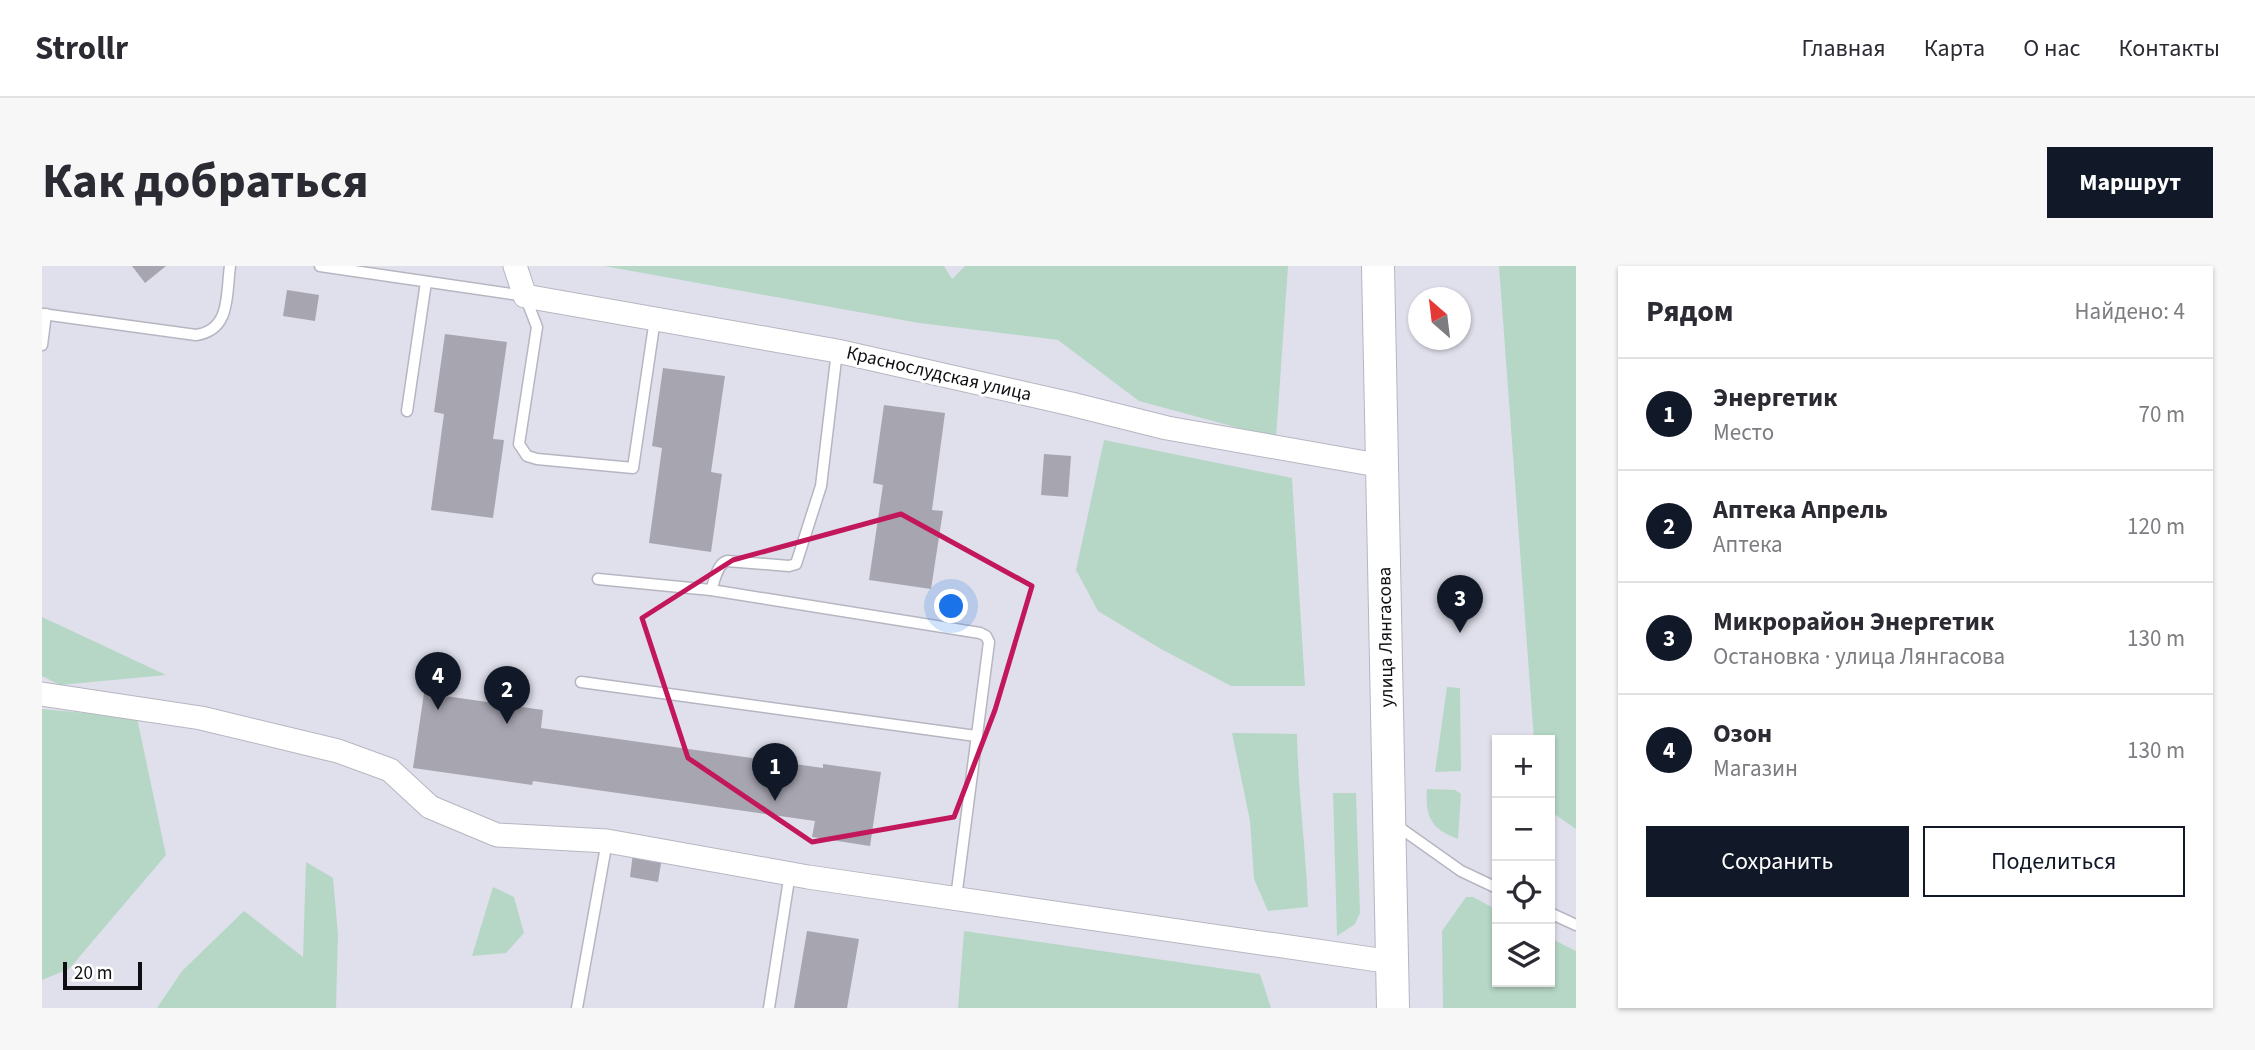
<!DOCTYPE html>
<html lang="ru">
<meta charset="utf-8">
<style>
:root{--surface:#fff;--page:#f7f7f7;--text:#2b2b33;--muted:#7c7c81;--line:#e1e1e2;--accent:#111827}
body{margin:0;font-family:"Source Sans 3",sans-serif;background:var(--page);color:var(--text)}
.controls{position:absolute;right:21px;bottom:21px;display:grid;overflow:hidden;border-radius:0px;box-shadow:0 2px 5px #0004}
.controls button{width:63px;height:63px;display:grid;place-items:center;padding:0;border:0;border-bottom:2px solid var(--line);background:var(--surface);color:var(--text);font:35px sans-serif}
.compass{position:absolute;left:1366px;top:21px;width:63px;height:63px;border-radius:50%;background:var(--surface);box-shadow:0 2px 5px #0004;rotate:332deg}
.scale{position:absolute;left:21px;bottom:18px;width:79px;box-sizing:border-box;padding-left:7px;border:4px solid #0f0f13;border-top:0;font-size:19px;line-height:24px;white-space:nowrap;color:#0f0f13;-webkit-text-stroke:5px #fff;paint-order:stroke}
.you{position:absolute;left:910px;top:341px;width:24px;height:24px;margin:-18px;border:5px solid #fff;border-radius:50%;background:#1a73e8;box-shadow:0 0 0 10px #1a73e833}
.badge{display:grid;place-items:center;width:46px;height:46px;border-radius:50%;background:var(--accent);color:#fff;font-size:23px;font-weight:700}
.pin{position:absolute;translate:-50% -58px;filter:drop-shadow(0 2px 4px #0008)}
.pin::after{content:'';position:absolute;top:37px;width:24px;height:21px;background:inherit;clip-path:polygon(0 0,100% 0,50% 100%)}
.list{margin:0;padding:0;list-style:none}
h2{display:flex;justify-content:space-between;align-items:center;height:91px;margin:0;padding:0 28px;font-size:30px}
h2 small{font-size:23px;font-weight:400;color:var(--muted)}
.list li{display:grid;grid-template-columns:46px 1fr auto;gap:21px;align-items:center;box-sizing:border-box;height:112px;padding:0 28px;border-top:2px solid var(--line)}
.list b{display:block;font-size:26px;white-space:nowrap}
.list p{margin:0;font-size:23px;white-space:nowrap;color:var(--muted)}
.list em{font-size:23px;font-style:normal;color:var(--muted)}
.actions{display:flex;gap:14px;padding:21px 28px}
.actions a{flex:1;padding:16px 0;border:2px solid var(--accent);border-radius:0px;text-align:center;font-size:24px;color:var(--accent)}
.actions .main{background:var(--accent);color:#fff}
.icon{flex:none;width:38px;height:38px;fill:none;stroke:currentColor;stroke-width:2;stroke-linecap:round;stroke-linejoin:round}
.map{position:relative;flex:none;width:1534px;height:742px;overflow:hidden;border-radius:0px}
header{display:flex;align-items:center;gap:42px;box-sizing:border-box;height:98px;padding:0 35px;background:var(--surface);border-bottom:2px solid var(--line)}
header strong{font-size:33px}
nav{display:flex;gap:38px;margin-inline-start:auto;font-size:24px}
.intro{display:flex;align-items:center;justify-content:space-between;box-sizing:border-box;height:168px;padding:0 42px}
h1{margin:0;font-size:49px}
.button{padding:18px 32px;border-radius:0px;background:var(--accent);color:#fff;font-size:24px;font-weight:700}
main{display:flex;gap:42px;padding:0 42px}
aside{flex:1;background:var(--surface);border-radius:0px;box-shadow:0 2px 5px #0004}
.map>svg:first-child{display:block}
.green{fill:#b6d7c5}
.building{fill:#a7a5b0}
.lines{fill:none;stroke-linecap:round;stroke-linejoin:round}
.lane-casing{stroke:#b6b6c2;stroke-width:13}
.street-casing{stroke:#b6b6c2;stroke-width:25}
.secondary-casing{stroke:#b6b6c2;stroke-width:34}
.lane{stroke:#fff;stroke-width:10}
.street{stroke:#fff;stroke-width:23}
.secondary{stroke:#fff;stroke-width:32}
.marked{fill:none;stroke:#c2185b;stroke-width:5;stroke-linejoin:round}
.labels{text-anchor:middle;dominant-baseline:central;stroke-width:6;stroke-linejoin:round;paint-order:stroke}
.street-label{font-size:19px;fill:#0f0f13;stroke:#fff}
</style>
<header>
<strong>Strollr</strong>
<nav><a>Главная</a><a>Карта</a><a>О нас</a><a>Контакты</a></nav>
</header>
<div class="intro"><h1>Как добраться</h1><a class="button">Маршрут</a></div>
<main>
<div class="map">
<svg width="1534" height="742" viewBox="0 0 1534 742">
<rect width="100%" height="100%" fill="#dfe0eb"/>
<g class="green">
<path d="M 562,0 L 902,0 L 910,13 L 923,0 L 1246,0 L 1234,172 L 1097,135 L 1016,74 L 877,57 Z"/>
<path d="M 1457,0 L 1534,0 L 1534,563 L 1508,545 L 1508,474 L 1492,474 Z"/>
<path d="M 1062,174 L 1250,212 L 1263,420 L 1189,420 L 1119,383 L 1056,345 L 1034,304 Z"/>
<path d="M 0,351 L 124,409 L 18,419 L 0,410 Z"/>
<path d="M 1405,421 L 1418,422 L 1419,505 L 1393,506 Z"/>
<path d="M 0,443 L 95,452 L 124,589 L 27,703 L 0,714 Z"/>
<path d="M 1190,467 L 1255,468 C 1256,526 1264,583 1266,641 L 1226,645 L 1212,613 L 1208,555 Z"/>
<path d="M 1385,523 L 1413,524 L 1419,528 L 1416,573 C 1389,563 1383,551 1385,523 Z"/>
<path d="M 1291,527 L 1314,527 L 1318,647 L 1313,658 L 1295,670 Z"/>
<path d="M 264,596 L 291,612 L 296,669 L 294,742 L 115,742 L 140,705 L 202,645 L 261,691 Z"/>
<path d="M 451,621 L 472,631 L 482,667 L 464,687 L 430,690 Z"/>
<path d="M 1424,631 L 1431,631 L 1455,644 L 1455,716 L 1508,716 L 1508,672 L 1534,685 L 1534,742 L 1401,742 L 1400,665 Z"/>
<path d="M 922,665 L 1218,708 L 1229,742 L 916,742 Z"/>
</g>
<g class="building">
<path d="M 90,0 L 124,0 L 103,17 Z"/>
<path d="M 245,24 L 277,29 L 273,55 L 241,50 Z"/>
<path d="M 403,68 L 465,76 L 451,173 L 462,174 L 451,252 L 389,244 L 402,148 L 392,146 Z"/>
<path d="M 621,102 L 683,110 L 669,206 L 680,208 L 669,286 L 607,277 L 620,182 L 610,180 Z"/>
<path d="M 842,139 L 903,147 L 890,244 L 901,245 L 889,323 L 827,314 L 841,219 L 831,217 Z"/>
<path d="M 1002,188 L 1029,190 L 1026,231 L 999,229 Z"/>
<path d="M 382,427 L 501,444 L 499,462 L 781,502 L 781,498 L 839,506 L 828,580 L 770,571 L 773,555 L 491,515 L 490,519 L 371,502 Z"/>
<path d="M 591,587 L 620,591 L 616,616 L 588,611 Z"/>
<path d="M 765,665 L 817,673 L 805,742 L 752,742 Z"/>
</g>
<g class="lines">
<defs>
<g id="lane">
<path d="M 278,0 L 483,30 L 495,61 L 477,178 L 485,190 L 495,193 L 591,202 L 613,53"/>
<path d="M 0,48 L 154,69 C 189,64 184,29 188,0"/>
<path d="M 0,79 L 4,48"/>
<path d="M 365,145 L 384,16"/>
<path d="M 556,313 L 669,324 L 938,367 L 944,370 L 947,376 L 914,632"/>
<path d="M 669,324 C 673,314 675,298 685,295 L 747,300 L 754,298 L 779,220 L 795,85"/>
<path d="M 539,416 L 934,470"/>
<path d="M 1354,559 L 1419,605 L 1455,622"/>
<path d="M 1508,647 L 1534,659"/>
<path d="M 535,742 L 565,575"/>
<path d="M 727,742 L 748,607"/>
</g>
<g id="street">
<path d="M 473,0 L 483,30 L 795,85 L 1029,138 L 1125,162 L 1341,200"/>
<path d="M 0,428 L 159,452 L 296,485 L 348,504 L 388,541 L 455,569 L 565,575 L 766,611 L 1350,696"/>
</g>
<path id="secondary" d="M 1336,0 L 1351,742"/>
</defs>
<use href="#lane" class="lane-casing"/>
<use href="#street" class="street-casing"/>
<use href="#secondary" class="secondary-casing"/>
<use href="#lane" class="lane"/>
<use href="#street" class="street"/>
<use href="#secondary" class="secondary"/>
</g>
<path class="marked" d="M 859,248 L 990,320 L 953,444 L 912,551 L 770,576 L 646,492 L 600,352 L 691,294 Z"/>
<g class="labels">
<g class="street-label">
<text transform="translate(897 108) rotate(13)">Краснослудская улица</text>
<text transform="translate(1344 371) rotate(-91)">улица Лянгасова</text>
</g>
</g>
</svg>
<div class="controls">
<button>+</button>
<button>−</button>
<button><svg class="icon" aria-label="locate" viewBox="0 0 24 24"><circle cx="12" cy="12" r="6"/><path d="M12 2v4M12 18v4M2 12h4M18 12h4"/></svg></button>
<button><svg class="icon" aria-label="layers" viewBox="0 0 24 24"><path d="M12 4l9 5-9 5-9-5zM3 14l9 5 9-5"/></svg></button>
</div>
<svg class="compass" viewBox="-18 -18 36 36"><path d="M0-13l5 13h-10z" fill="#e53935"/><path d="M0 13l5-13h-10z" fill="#7c7c81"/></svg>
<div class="scale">20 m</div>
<div class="you"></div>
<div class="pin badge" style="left:733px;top:535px">1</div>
<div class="pin badge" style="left:465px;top:458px">2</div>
<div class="pin badge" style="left:1418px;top:367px">3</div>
<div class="pin badge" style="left:396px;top:444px">4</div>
</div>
<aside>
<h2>Рядом<small>Найдено: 4</small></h2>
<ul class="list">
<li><span class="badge">1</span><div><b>Энергетик</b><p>Место</p></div><em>70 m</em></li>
<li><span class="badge">2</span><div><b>Аптека Апрель</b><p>Аптека</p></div><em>120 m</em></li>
<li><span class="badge">3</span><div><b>Микрорайон Энергетик</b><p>Остановка · улица Лянгасова</p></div><em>130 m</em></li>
<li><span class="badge">4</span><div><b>Озон</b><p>Магазин</p></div><em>130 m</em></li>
</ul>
<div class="actions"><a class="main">Сохранить</a><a>Поделиться</a></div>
</aside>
</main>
